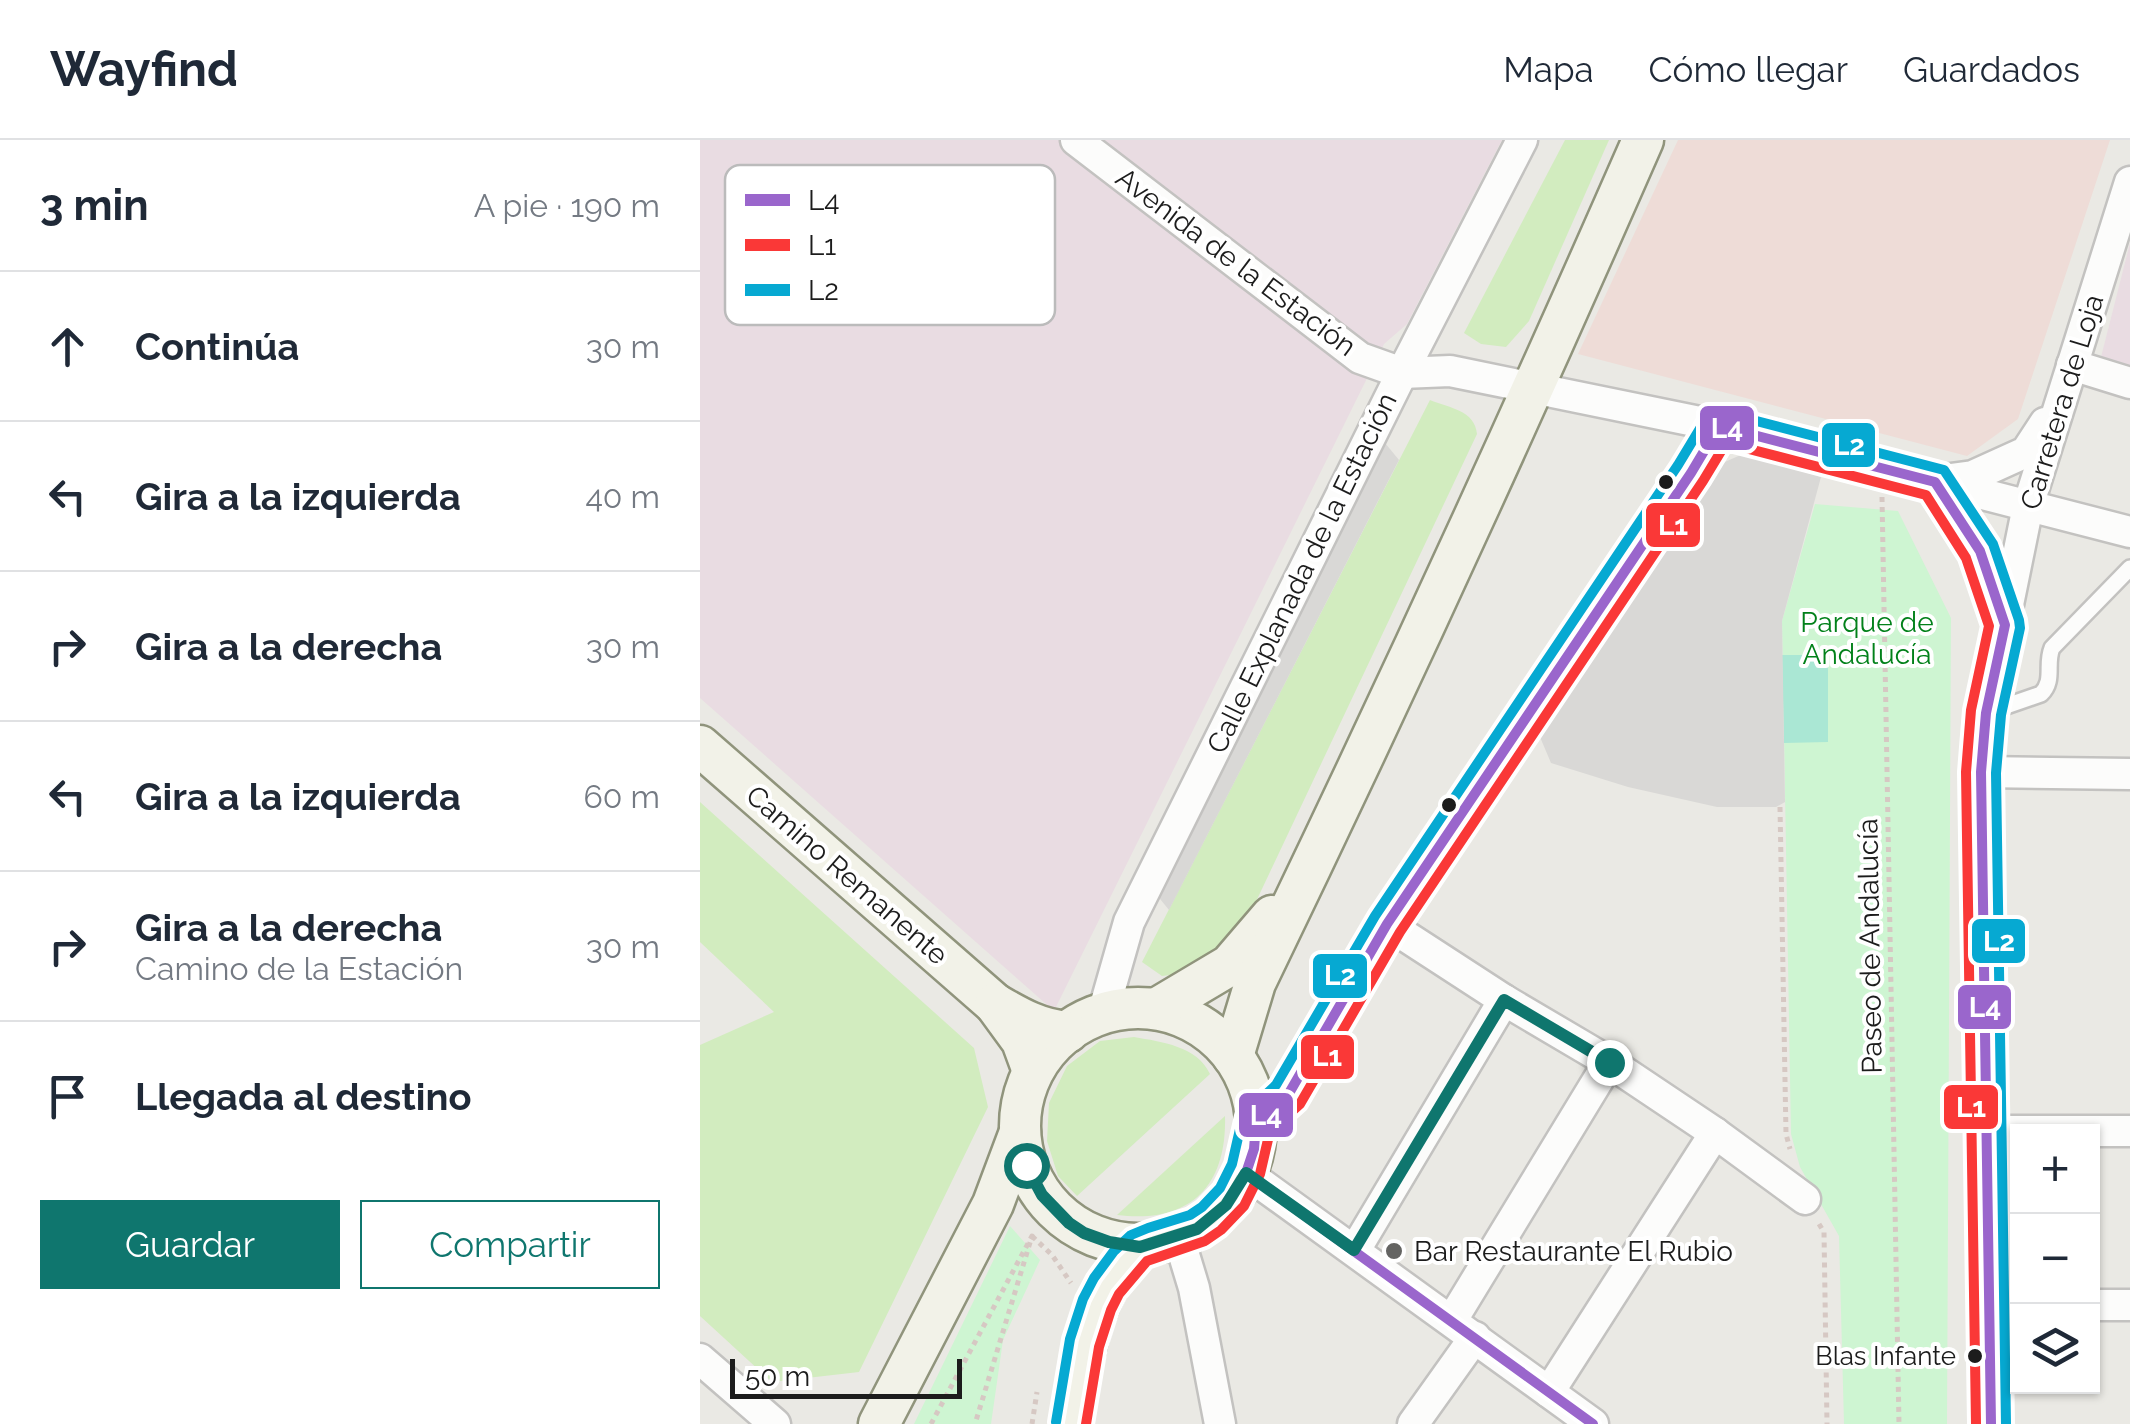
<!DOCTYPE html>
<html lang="es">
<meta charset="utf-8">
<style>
:root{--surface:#fff;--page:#f6f6f7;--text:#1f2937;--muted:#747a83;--line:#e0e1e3;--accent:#0f766e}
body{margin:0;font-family:Raleway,sans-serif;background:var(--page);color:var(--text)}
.controls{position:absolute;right:30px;bottom:30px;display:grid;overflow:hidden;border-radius:0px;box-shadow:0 2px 8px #0004}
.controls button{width:90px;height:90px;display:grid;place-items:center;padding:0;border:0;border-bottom:2px solid var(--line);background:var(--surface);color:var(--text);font:50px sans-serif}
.scale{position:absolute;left:30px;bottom:25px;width:232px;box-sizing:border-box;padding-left:10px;border:5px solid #1c1c1c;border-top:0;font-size:28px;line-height:35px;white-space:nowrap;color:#1c1c1c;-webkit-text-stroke:8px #fff;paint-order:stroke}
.stop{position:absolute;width:30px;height:30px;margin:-22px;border:8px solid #0f766e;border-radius:50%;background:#fff}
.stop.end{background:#0f766e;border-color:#fff;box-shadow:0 2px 10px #0008}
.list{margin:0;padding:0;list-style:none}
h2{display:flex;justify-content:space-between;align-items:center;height:130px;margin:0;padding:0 40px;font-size:42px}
h2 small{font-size:32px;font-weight:400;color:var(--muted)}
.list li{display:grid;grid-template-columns:65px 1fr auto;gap:30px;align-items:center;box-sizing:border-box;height:150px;padding:0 40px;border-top:2px solid var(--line)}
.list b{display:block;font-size:38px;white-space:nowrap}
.list p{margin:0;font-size:32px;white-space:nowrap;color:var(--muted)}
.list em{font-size:32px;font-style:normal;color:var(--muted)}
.actions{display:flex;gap:20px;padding:30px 40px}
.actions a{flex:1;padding:22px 0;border:2px solid var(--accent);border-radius:0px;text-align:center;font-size:35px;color:var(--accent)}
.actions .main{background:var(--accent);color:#fff}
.icon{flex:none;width:55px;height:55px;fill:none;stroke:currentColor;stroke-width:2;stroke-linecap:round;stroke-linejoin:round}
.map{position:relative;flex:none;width:1430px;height:1284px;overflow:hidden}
header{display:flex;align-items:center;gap:60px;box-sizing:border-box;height:140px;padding:0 50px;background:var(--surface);border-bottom:2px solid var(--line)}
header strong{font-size:48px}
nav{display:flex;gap:55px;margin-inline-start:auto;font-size:35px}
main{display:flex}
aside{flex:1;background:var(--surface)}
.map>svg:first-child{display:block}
.commercial{fill:#eedcd7}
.industrial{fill:#e9dce2}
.grass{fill:#d2ecbf}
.park{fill:#cef5d2}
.pitch{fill:#aae7d4}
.parking{fill:#d9d8d6}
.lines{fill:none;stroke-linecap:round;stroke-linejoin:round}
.lane-casing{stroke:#c3c2c0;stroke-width:20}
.street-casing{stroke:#c3c2c0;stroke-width:35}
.secondary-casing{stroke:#90947c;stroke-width:45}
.path{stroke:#d6c8c3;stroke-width:5;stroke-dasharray:5 5;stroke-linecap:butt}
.lane{stroke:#fcfcfb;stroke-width:15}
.street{stroke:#fcfcfb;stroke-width:30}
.secondary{stroke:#f2f2e8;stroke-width:40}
.bus-1-casing{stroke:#fff;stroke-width:18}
.bus-2-casing{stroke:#fff;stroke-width:18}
.bus-3-casing{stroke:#fff;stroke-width:18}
.bus-1{stroke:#9a66cc;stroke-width:10}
.bus-2{stroke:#fa3837;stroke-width:10}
.bus-3{stroke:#06a9d2;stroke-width:10}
.route{stroke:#0f766e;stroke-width:12}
.bus-dot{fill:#1c1c1c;stroke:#fff;stroke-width:4}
.poi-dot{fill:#646462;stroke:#fff;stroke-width:4}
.labels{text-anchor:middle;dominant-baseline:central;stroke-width:8;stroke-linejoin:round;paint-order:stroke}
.bus-label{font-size:26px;fill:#1c1c1c;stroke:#fff;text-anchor:end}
.street-label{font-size:28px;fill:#1c1c1c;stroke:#fff}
.park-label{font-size:28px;fill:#02811a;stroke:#fff}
.poi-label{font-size:28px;fill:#1c1c1c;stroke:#fff;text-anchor:start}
.key{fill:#fff;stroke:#bbb;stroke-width:2.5}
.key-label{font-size:28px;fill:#1c1c1c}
.line-badge{stroke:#fff;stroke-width:4}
.badge-label{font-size:28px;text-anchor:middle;font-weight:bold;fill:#fff}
</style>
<header>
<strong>Wayfind</strong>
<nav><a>Mapa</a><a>Cómo llegar</a><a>Guardados</a></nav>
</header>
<main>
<aside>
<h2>3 min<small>A pie · 190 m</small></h2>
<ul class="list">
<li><svg class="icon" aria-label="ahead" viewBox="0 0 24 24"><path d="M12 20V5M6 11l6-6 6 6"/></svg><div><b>Continúa</b></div><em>30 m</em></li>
<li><svg class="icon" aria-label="left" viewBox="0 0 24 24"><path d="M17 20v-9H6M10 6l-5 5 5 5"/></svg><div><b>Gira a la izquierda</b></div><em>40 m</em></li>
<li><svg class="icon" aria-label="right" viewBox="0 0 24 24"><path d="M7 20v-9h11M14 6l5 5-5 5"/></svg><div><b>Gira a la derecha</b></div><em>30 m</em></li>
<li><svg class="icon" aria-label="left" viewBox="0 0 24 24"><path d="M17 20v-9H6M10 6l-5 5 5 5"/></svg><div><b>Gira a la izquierda</b></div><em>60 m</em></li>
<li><svg class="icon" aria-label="right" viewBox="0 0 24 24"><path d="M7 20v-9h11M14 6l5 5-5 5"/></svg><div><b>Gira a la derecha</b><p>Camino de la Estación</p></div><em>30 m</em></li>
<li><svg class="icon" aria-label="arrive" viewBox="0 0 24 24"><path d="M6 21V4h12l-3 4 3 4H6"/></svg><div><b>Llegada al destino</b></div></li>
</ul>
<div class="actions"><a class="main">Guardar</a><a>Compartir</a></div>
</aside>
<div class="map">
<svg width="1430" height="1284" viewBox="0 0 1430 1284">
<rect width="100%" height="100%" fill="#eae9e4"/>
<path class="commercial" d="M 978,0 L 1410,0 L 1318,279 L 1267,316 L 878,214 Z"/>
<g class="industrial">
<path d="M 0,0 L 802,0 L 707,184 L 684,204 L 354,871 L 0,558 Z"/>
<path d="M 1430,103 L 1430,238 L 1398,229 Z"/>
</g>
<g class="grass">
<path d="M 865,0 L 909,0 L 829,181 L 806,207 L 781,204 L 764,193 Z"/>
<path d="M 730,260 C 749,268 775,270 777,294 L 552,770 L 527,803 L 479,834 L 462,836 L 442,822 Z"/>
<path d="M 0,662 L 274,908 L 288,967 L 159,1232 L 72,1242 L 0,1176 L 0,905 L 74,872 L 0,802 Z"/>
<path d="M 434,897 C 462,902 497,906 510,934 L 377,1056 L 358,1036 L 347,1001 L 349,963 L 367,926 L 400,901 Z"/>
<path d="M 525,976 C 527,1048 488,1084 417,1075 Z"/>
</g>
<g class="park">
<path d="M 1115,364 L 1198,371 L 1251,478 L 1247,1284 L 1144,1284 L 1139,1096 L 1100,1027 L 1091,994 L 1082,481 Z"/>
<path d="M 310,1086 L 340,1120 L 303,1200 L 291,1284 L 214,1284 Z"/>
</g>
<path class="pitch" d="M 1082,515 L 1128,515 L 1128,602 L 1084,603 Z"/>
<g class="parking">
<path d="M 676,292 L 699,320 L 469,770 L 452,749 Z"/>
<path d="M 1043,314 L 1121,337 L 1082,481 L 1085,662 L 1076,667 L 1017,667 L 928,647 L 851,623 L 840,597 L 1011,328 Z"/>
</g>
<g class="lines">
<defs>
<path id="lane" d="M 1286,573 L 1341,554 C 1355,540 1345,525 1352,508 L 1430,428"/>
<g id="street">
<path d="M 376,0 L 660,218 L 702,233 L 750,231 L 1019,286 L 1430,392"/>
<path d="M 1372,225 L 1430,243"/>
<path d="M 1243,340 L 1273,336 L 1326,312 L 1345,283"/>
<path d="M 1235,342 L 1280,411 L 1303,481"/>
<path d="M 1281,632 L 1430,634"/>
<path d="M 687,784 L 804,860 L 909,922 L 1015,993 L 1105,1059"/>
<path d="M 403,873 L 429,782 L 702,233 L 822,0"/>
<path d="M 556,984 L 588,955 L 687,784 L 991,333 L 1019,286"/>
<path d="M 1285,991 L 1430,991"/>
<path d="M 546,1033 L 893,1284"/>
<path d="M 478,1095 L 494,1148 L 520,1284"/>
<path d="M 655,1110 L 804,860"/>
<path d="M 1392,1165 L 1430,1165"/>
<path d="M 752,1180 L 909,922"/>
<path d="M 0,1219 L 75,1284"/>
<path d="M 849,1252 L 1015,993"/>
<path d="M 713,1284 L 775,1197"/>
<path d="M 1291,1284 L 1281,632 L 1286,573 L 1328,366 L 1430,42"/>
</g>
<g id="secondary">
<path d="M 0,606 L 295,864"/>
<circle cx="438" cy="986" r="118"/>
<path d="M 456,869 L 530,825 L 572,776"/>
<path d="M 533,916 L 555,843 C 690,564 819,283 943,0"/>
<path d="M 333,931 L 322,901 L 295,864 C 319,878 340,890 368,892"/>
<path d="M 179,1284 L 293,1064 L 320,992"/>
<path d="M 371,1284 C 380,1234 385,1180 413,1137 C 420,1126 431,1116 440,1107"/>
</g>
</defs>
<use href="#lane" class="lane-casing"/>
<use href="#street" class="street-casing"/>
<use href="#secondary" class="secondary-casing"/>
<g class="path">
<path d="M 1182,357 L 1199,1284"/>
<path d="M 1080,667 L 1086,994 L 1090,1009"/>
<path d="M 1119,1084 L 1124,1092 L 1127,1284"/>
<path d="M 332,1096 L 352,1115 L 371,1143"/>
<path d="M 231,1284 L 332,1096 L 275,1284"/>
<path d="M 332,1284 L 337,1252"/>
</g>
<use href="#lane" class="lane"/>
<use href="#street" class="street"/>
<use href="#secondary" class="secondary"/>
<defs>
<path id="bus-1" d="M 893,1284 L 546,1033 L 554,1009 L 556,984 L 588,955 L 687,784 L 991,333 L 1019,286 L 1235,342 L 1280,411 L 1305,485 L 1286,573 L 1281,632 L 1291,1284"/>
<path id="bus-2" d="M 386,1284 L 399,1207 L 411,1170 L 419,1154 L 447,1121 L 505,1101 L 521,1090 L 544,1066 L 560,1034 L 570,991 L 600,964 L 700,792 L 1003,341 L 1026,303 L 1226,355 L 1266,418 L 1289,486 L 1271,570 L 1266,632 L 1276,1284"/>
<path id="bus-3" d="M 356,1282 L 370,1199 L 383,1159 L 394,1138 L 414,1111 L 431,1095 L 448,1088 L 490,1075 L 502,1067 L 520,1048 L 532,1024 L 543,976 L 576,945 L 675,776 L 978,325 L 1007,277 L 1018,271 L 1244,330 L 1293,404 L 1319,480 L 1320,488 L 1301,575 L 1296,633 L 1306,1284"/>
</defs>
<use href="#bus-1" class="bus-1-casing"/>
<use href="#bus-2" class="bus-2-casing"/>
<use href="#bus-3" class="bus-3-casing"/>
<use href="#bus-1" class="bus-1"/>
<use href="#bus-2" class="bus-2"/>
<use href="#bus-3" class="bus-3"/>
</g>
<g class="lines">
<path class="route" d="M 326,1025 L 342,1055 L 369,1083 L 384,1093 L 409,1102 L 440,1107 L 497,1089 L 526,1065 L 546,1033 L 654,1110 L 804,860 L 909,922"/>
</g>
<g class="bus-dot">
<circle cx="966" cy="342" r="9"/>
<circle cx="749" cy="665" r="9"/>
<circle cx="1275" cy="1216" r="9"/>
</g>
<circle class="poi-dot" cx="694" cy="1111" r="10"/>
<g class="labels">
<g class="bus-label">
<text x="1256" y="1216">Blas Infante</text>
</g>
<g class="street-label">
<text transform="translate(536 122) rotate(37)">Avenida de la Estación</text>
<text transform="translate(1362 262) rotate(-73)">Carretera de Loja</text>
<text transform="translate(602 433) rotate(-64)">Calle Explanada de la Estación</text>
<text transform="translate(147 735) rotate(41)">Camino Remanente</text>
<text transform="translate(1170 806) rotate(-91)">Paseo de Andalucía</text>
</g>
<g class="park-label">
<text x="1167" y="482">Parque de<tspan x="1167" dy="32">Andalucía</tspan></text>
</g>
<g class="poi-label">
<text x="714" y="1111">Bar Restaurante El Rubio</text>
</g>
</g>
<rect x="25" y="25" width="330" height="160" rx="15" class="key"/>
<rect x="45" y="54" width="45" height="12" fill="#9a66cc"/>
<rect x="45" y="99" width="45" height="12" fill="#fa3837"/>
<rect x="45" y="144" width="45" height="12" fill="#06a9d2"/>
<g class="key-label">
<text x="108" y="70">L4</text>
<text x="108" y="115">L1</text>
<text x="108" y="160">L2</text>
</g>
<g class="line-badge">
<rect x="998" y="264" width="58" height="48" rx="10" fill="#9a66cc"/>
<rect x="1120" y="281" width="57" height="48" rx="10" fill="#06a9d2"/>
<rect x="944" y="361" width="58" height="48" rx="10" fill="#fa3837"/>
<rect x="1270" y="777" width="57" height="48" rx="10" fill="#06a9d2"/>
<rect x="611" y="812" width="58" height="48" rx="10" fill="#06a9d2"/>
<rect x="1256" y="843" width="57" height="48" rx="10" fill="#9a66cc"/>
<rect x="599" y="893" width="57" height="48" rx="10" fill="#fa3837"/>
<rect x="1242" y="943" width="58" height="48" rx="10" fill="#fa3837"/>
<rect x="537" y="951" width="58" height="48" rx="10" fill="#9a66cc"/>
</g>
<g class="badge-label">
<text x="1027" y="298">L4</text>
<text x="1149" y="315">L2</text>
<text x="973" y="395">L1</text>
<text x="1299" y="811">L2</text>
<text x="640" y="845">L2</text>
<text x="1285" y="877">L4</text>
<text x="627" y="926">L1</text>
<text x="1271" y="977">L1</text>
<text x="566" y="985">L4</text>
</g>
</svg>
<div class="controls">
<button>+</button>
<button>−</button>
<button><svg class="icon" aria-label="layers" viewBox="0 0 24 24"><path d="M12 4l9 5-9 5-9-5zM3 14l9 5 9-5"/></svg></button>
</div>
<div class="scale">50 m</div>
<div class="stop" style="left:326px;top:1025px"></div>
<div class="stop end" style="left:909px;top:922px"></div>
</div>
</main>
